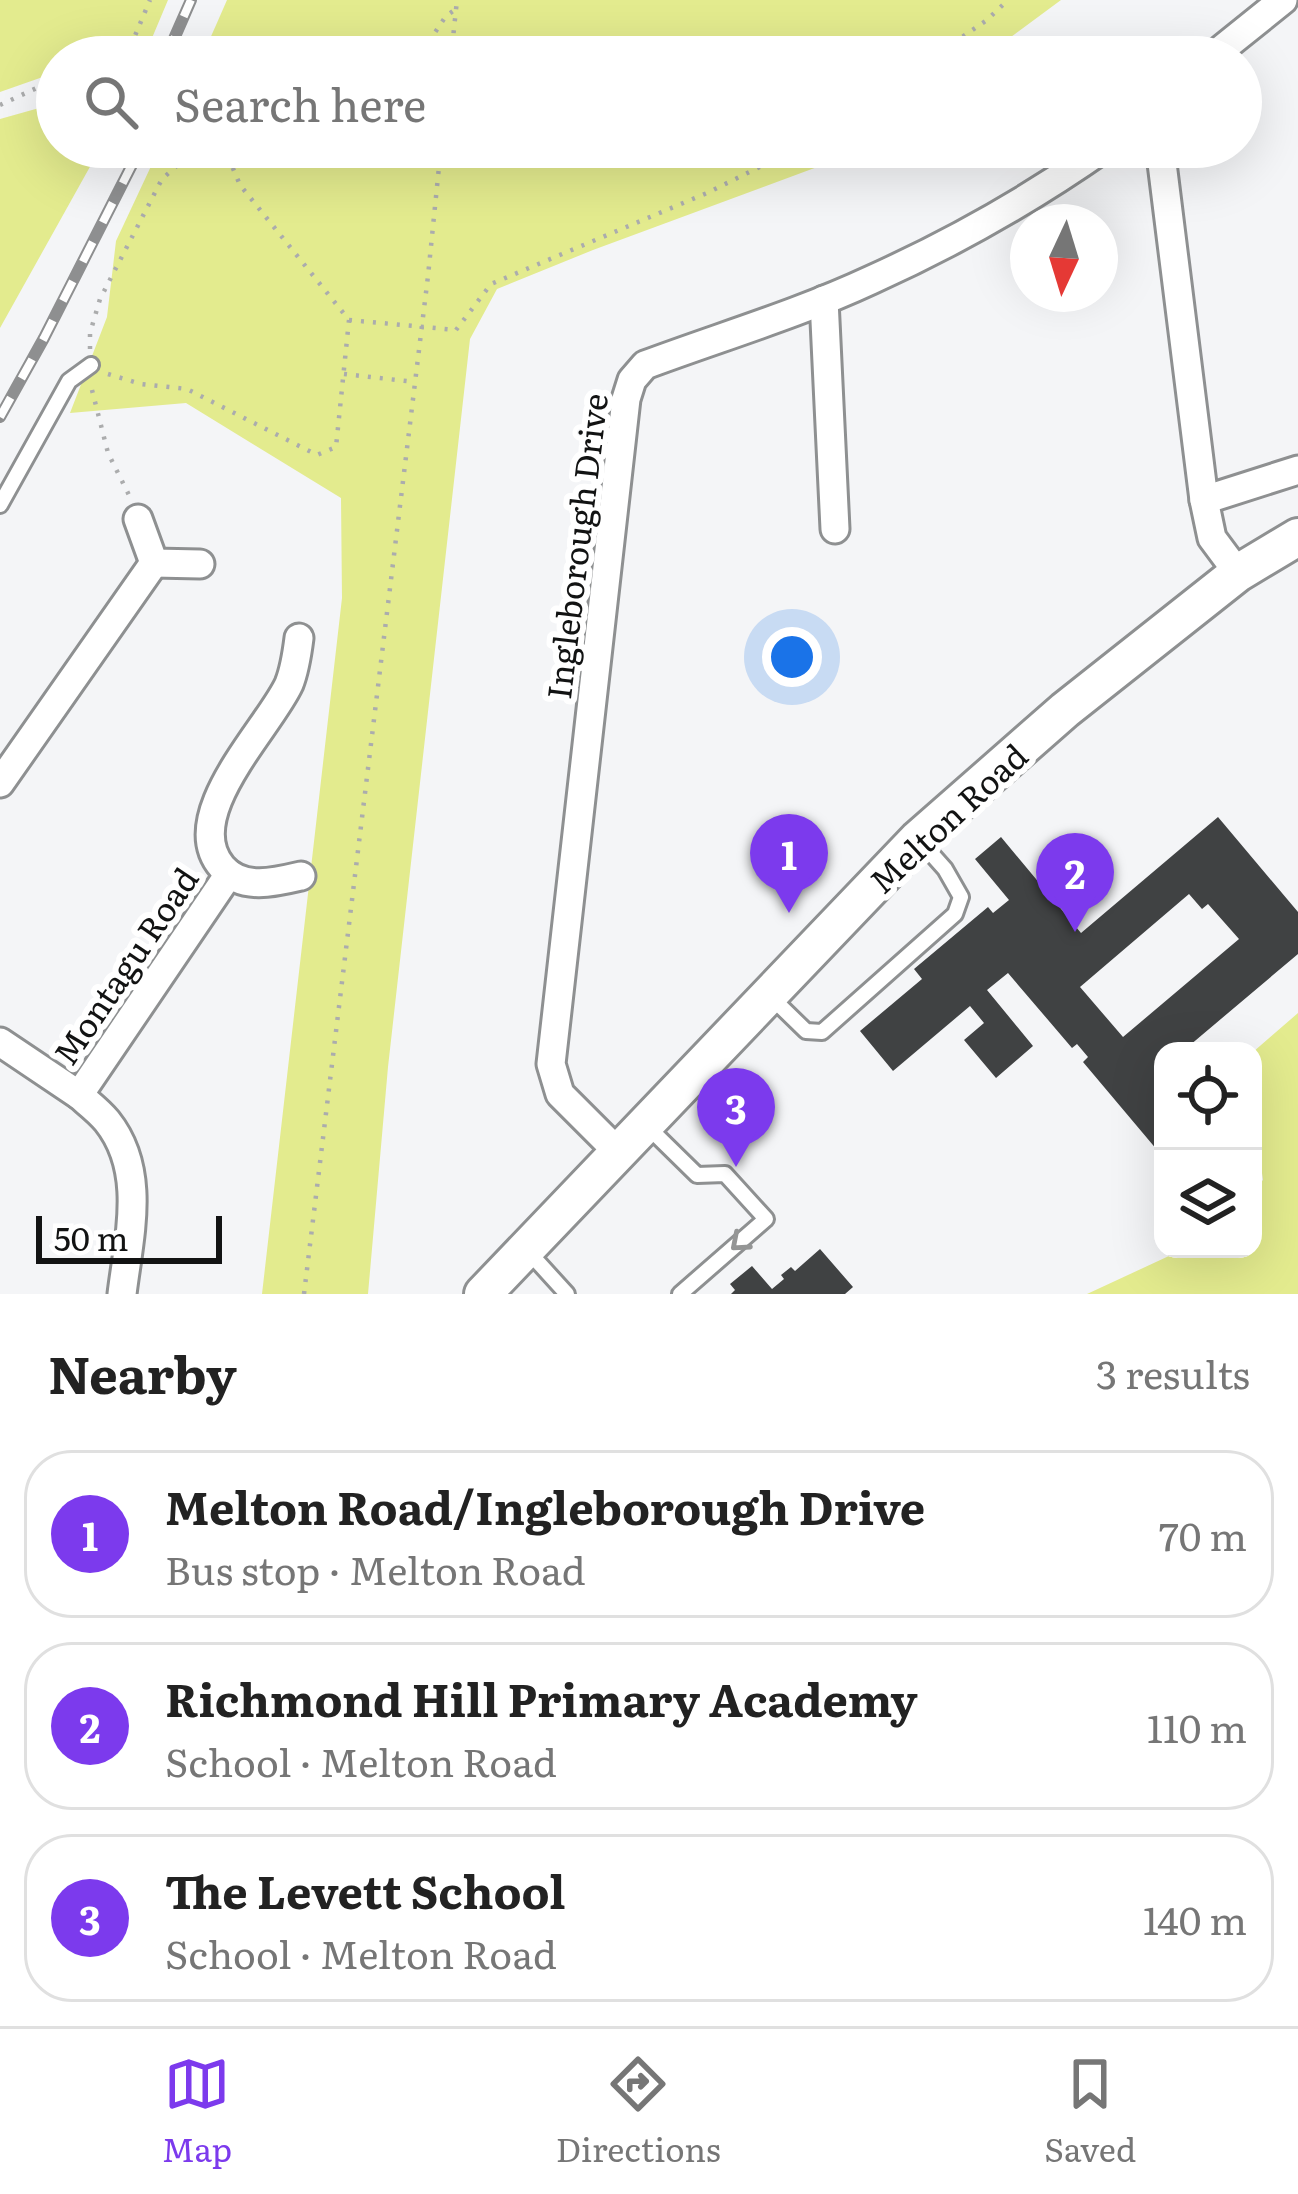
<!DOCTYPE html>
<meta charset="utf-8">
<style>
:root{--surface:#fff;--page:#f2f2f2;--text:#222;--muted:#767676;--line:#e0e0e0;--accent:#7c3aed}
body{margin:0;font-family:Literata,serif;background:var(--page);color:var(--text)}
.controls{position:absolute;right:36px;bottom:36px;display:grid;overflow:hidden;border-radius:24px;box-shadow:0 12px 48px #0002}
.controls button{width:108px;height:108px;display:grid;place-items:center;padding:0;border:0;border-bottom:3px solid var(--line);background:var(--surface);color:var(--text);font:60px sans-serif}
.compass{position:absolute;left:1010px;top:204px;width:108px;height:108px;border-radius:50%;background:var(--surface);box-shadow:0 12px 48px #0002;rotate:184deg}
.scale{position:absolute;left:36px;bottom:30px;width:186px;box-sizing:border-box;padding-left:12px;border:6px solid #121313;border-top:0;font-size:33px;line-height:42px;white-space:nowrap;color:#121313;-webkit-text-stroke:9px #fff;paint-order:stroke}
.you{position:absolute;left:792px;top:657px;width:42px;height:42px;margin:-30px;border:9px solid #fff;border-radius:50%;background:#1a73e8;box-shadow:0 0 0 18px #1a73e833}
.badge{display:grid;place-items:center;width:78px;height:78px;border-radius:50%;background:var(--accent);color:#fff;font-size:39px;font-weight:700}
.pin{position:absolute;translate:-50% -99px;filter:drop-shadow(0 3px 6px #0008)}
.pin::after{content:'';position:absolute;top:63px;width:42px;height:36px;background:inherit;clip-path:polygon(0 0,100% 0,50% 100%)}
.list{margin:0;padding:0;list-style:none}
h2{display:flex;justify-content:space-between;align-items:center;height:156px;margin:0;padding:0 48px;font-size:51px}
h2 small{font-size:39px;font-weight:400;color:var(--muted)}
.list li{display:grid;grid-template-columns:78px 1fr auto;gap:36px;align-items:center;box-sizing:border-box;height:168px;margin:0 24px 24px;padding:0 24px;border:3px solid var(--line);border-radius:48px}
.list b{display:block;font-size:45px;white-space:nowrap}
.list p{margin:0;font-size:39px;white-space:nowrap;color:var(--muted)}
.list em{font-size:39px;font-style:normal;color:var(--muted)}
.icon{flex:none;width:66px;height:66px;fill:none;stroke:currentColor;stroke-width:2;stroke-linecap:round;stroke-linejoin:round}
.map{position:relative;flex:none;width:1298px;height:1294px;overflow:hidden}
.search{position:absolute;background:var(--surface);box-shadow:0 12px 48px #0002;left:36px;right:36px;top:36px;height:132px;display:flex;align-items:center;gap:30px;box-sizing:border-box;padding:0 42px;border-radius:66px;color:var(--muted);font-size:45px}
.sheet{height:732px;background:var(--surface)}
nav{display:flex;justify-content:space-around;align-items:center;box-sizing:border-box;height:168px;border-top:3px solid var(--line);background:var(--surface);font-size:33px;color:var(--muted)}
nav a{display:grid;justify-items:center;gap:6px}
nav .on{color:var(--accent)}
.map>svg:first-child{display:block}
.green{fill:#e3eb8e}
.building{fill:#404243;fill-rule:evenodd}
.lines{fill:none;stroke-linecap:round;stroke-linejoin:round}
.service-casing{stroke:#8e9091;stroke-width:20}
.minor-casing{stroke:#8e9091;stroke-width:33}
.tertiary-casing{stroke:#8e9091;stroke-width:42}
.path{stroke:#abacad;stroke-width:4.5;stroke-dasharray:3 9;stroke-linecap:butt}
.service{stroke:#fff;stroke-width:14}
.minor{stroke:#fff;stroke-width:27}
.tertiary{stroke:#fff;stroke-width:36}
.rail-casing{stroke:#8e8f90;stroke-width:12}
.rail{stroke:#fff;stroke-width:8;stroke-dasharray:22;stroke-linecap:butt}
.path-bridge{stroke:#abacad;stroke-width:4.5;stroke-dasharray:3 9;stroke-linecap:butt}
.oneway{stroke:#949595}
.labels{text-anchor:middle;dominant-baseline:central;stroke-width:12;stroke-linejoin:round;paint-order:stroke}
.street-label{font-size:33px;fill:#121313;stroke:#fff}
</style>
<div class="map">
<svg width="1298" height="1294" viewBox="0 0 1298 1294">
<rect width="100%" height="100%" fill="#f4f5f7"/>
<g class="green">
<path d="M 0,0 L 168,0 L 144,57 L 57,57 L 57,72 L 0,92 Z"/>
<path d="M 227,0 L 1061,0 L 984,57 L 202,57 Z"/>
<path d="M 57,103 L 57,147 L 101,147 L 0,328 L 0,119 Z"/>
<path d="M 160,147 L 863,147 L 855,153 L 593,250 L 497,289 L 470,339 L 388,1067 L 368,1294 L 262,1294 L 342,598 L 341,498 L 186,403 L 70,413 L 107,317 L 116,241 Z"/>
<path d="M 1298,1013 L 1298,1294 L 1087,1294 L 1184,1249 L 1253,1249 L 1253,1190 L 1263,1180 L 1253,1111 L 1253,1052 Z"/>
</g>
<g class="building">
<path d="M 1218,817 L 1298,912 L 1298,954 L 1183,1051 L 1163,1051 L 1163,1068 L 1155,1075 L 1163,1085 L 1163,1157 L 1083,1062 L 1088,1057 L 1077,1044 L 1072,1048 L 1008,973 L 987,990 L 1033,1046 L 996,1078 L 964,1040 L 984,1023 L 970,1006 L 893,1071 L 860,1031 L 922,979 L 914,969 L 988,907 L 993,913 L 1009,900 L 975,859 L 1001,837 L 1081,933 ZM 1189,894 L 1202,909 L 1208,904 L 1239,939 L 1123,1037 L 1080,987 Z"/>
<path d="M 820,1249 L 853,1287 L 845,1294 L 731,1294 L 735,1290 L 730,1284 L 752,1266 L 772,1289 L 784,1279 L 781,1275 L 791,1267 L 795,1271 Z"/>
</g>
<g class="lines">
<defs>
<g id="service">
<path d="M 0,505 L 69,381 L 91,365"/>
<path d="M 769,995 L 806,1031 L 822,1032 L 955,914 L 961,897 L 945,869 L 921,842"/>
<path d="M 646,1125 L 697,1175 L 725,1174 L 766,1219 L 680,1294"/>
<path d="M 527,1250 L 567,1294"/>
</g>
<g id="minor">
<path d="M 1212,57 L 1283,0"/>
<path d="M 1160,147 L 1204,500 L 1212,538 L 1238,573"/>
<path d="M 824,300 L 835,529"/>
<path d="M 1204,500 L 1298,470"/>
<path d="M 138,519 L 154,563 L 200,564"/>
<path d="M 299,638 C 297,654 295,669 289,684 C 269,728 178,816 222,867 C 242,891 276,882 301,876"/>
<path d="M 0,783 L 154,563"/>
<path d="M 0,1042 L 79,1095"/>
<path d="M 618,1152 L 560,1094 L 551,1064 L 626,399 L 632,380 L 645,365 C 720,337 798,314 871,280 C 953,243 1031,199 1105,147"/>
<path d="M 122,1294 C 129,1236 147,1171 107,1121 C 99,1111 88,1103 79,1095 L 229,874"/>
</g>
<path id="tertiary" d="M 483,1294 L 918,839 L 1065,710 L 1238,573 L 1298,537"/>
</defs>
<use href="#service" class="service-casing"/>
<use href="#minor" class="minor-casing"/>
<use href="#tertiary" class="tertiary-casing"/>
<g class="path">
<path d="M 126,57 L 150,0"/>
<path d="M 400,57 L 420,55 L 446,16 L 456,9"/>
<path d="M 451,57 L 457,0"/>
<path d="M 933,57 L 987,20 L 1008,0"/>
<path d="M 0,105 L 41,86 L 57,85"/>
<path d="M 456,330 L 491,284 L 707,193 L 800,147"/>
<path d="M 90,349 L 90,333 L 100,299 L 162,179 L 198,147"/>
<path d="M 108,374 L 141,384 L 187,389 L 317,455 L 336,447 L 349,320 L 240,185 L 224,147"/>
<path d="M 344,374 L 415,382"/>
<path d="M 92,390 L 108,453 L 130,497"/>
<path d="M 304,1294 L 428,276 L 441,147"/>
</g>
<use href="#service" class="service"/>
<use href="#minor" class="minor"/>
<use href="#tertiary" class="tertiary"/>
<defs>
<g id="rail">
<path d="M 166,57 L 191,0"/>
<path d="M 0,417 L 44,338 L 141,147"/>
</g>
</defs>
<use href="#rail" class="rail-casing"/>
<use href="#rail" class="rail"/>
<path class="path-bridge" d="M 349,320 L 456,330"/>
</g>
<defs><path id="oneway-chevron" d="M-2-3.5L2.5 0L-2 3.5" fill="none" stroke-width="1.6" stroke-linecap="round" stroke-linejoin="round" transform="scale(3)"/></defs>
<use class="oneway" href="#oneway-chevron" transform="translate(739 1243) rotate(139)"/>
<g class="labels">
<g class="street-label">
<text transform="translate(575 546) rotate(-83)">Ingleborough Drive</text>
<text transform="translate(947 817) rotate(-43)">Melton Road</text>
<text transform="translate(124 965) rotate(-56)">Montagu Road</text>
</g>
</g>
</svg>
<div class="controls">
<button><svg class="icon" aria-label="locate" viewBox="0 0 24 24"><circle cx="12" cy="12" r="6"/><path d="M12 2v4M12 18v4M2 12h4M18 12h4"/></svg></button>
<button><svg class="icon" aria-label="layers" viewBox="0 0 24 24"><path d="M12 4l9 5-9 5-9-5zM3 14l9 5 9-5"/></svg></button>
</div>
<svg class="compass" viewBox="-18 -18 36 36"><path d="M0-13l5 13h-10z" fill="#e53935"/><path d="M0 13l5-13h-10z" fill="#767676"/></svg>
<div class="scale">50 m</div>
<div class="you"></div>
<div class="pin badge" style="left:789px;top:913px">1</div>
<div class="pin badge" style="left:1075px;top:932px">2</div>
<div class="pin badge" style="left:736px;top:1167px">3</div>
<div class="search"><svg class="icon" aria-label="search" viewBox="0 0 24 24"><circle cx="10" cy="10" r="6"/><path d="M15 15l6 6"/></svg>Search here</div>
</div>
<section class="sheet">
<h2>Nearby<small>3 results</small></h2>
<ul class="list">
<li><span class="badge">1</span><div><b>Melton Road/Ingleborough Drive</b><p>Bus stop · Melton Road</p></div><em>70 m</em></li>
<li><span class="badge">2</span><div><b>Richmond Hill Primary Academy</b><p>School · Melton Road</p></div><em>110 m</em></li>
<li><span class="badge">3</span><div><b>The Levett School</b><p>School · Melton Road</p></div><em>140 m</em></li>
</ul>
</section>
<nav>
<a class="on"><svg class="icon" aria-label="map" viewBox="0 0 24 24"><path d="M3 6l6-2 6 2 6-2v14l-6 2-6-2-6 2zM9 4v14M15 6v14"/></svg>Map</a>
<a><svg class="icon" aria-label="directions" viewBox="0 0 24 24"><path d="M12 3l9 9-9 9-9-9zM9 14v-3h6M13 9l2 2-2 2"/></svg>Directions</a>
<a><svg class="icon" aria-label="saved" viewBox="0 0 24 24"><path d="M7 4h10v16l-5-4-5 4z"/></svg>Saved</a>
</nav>
